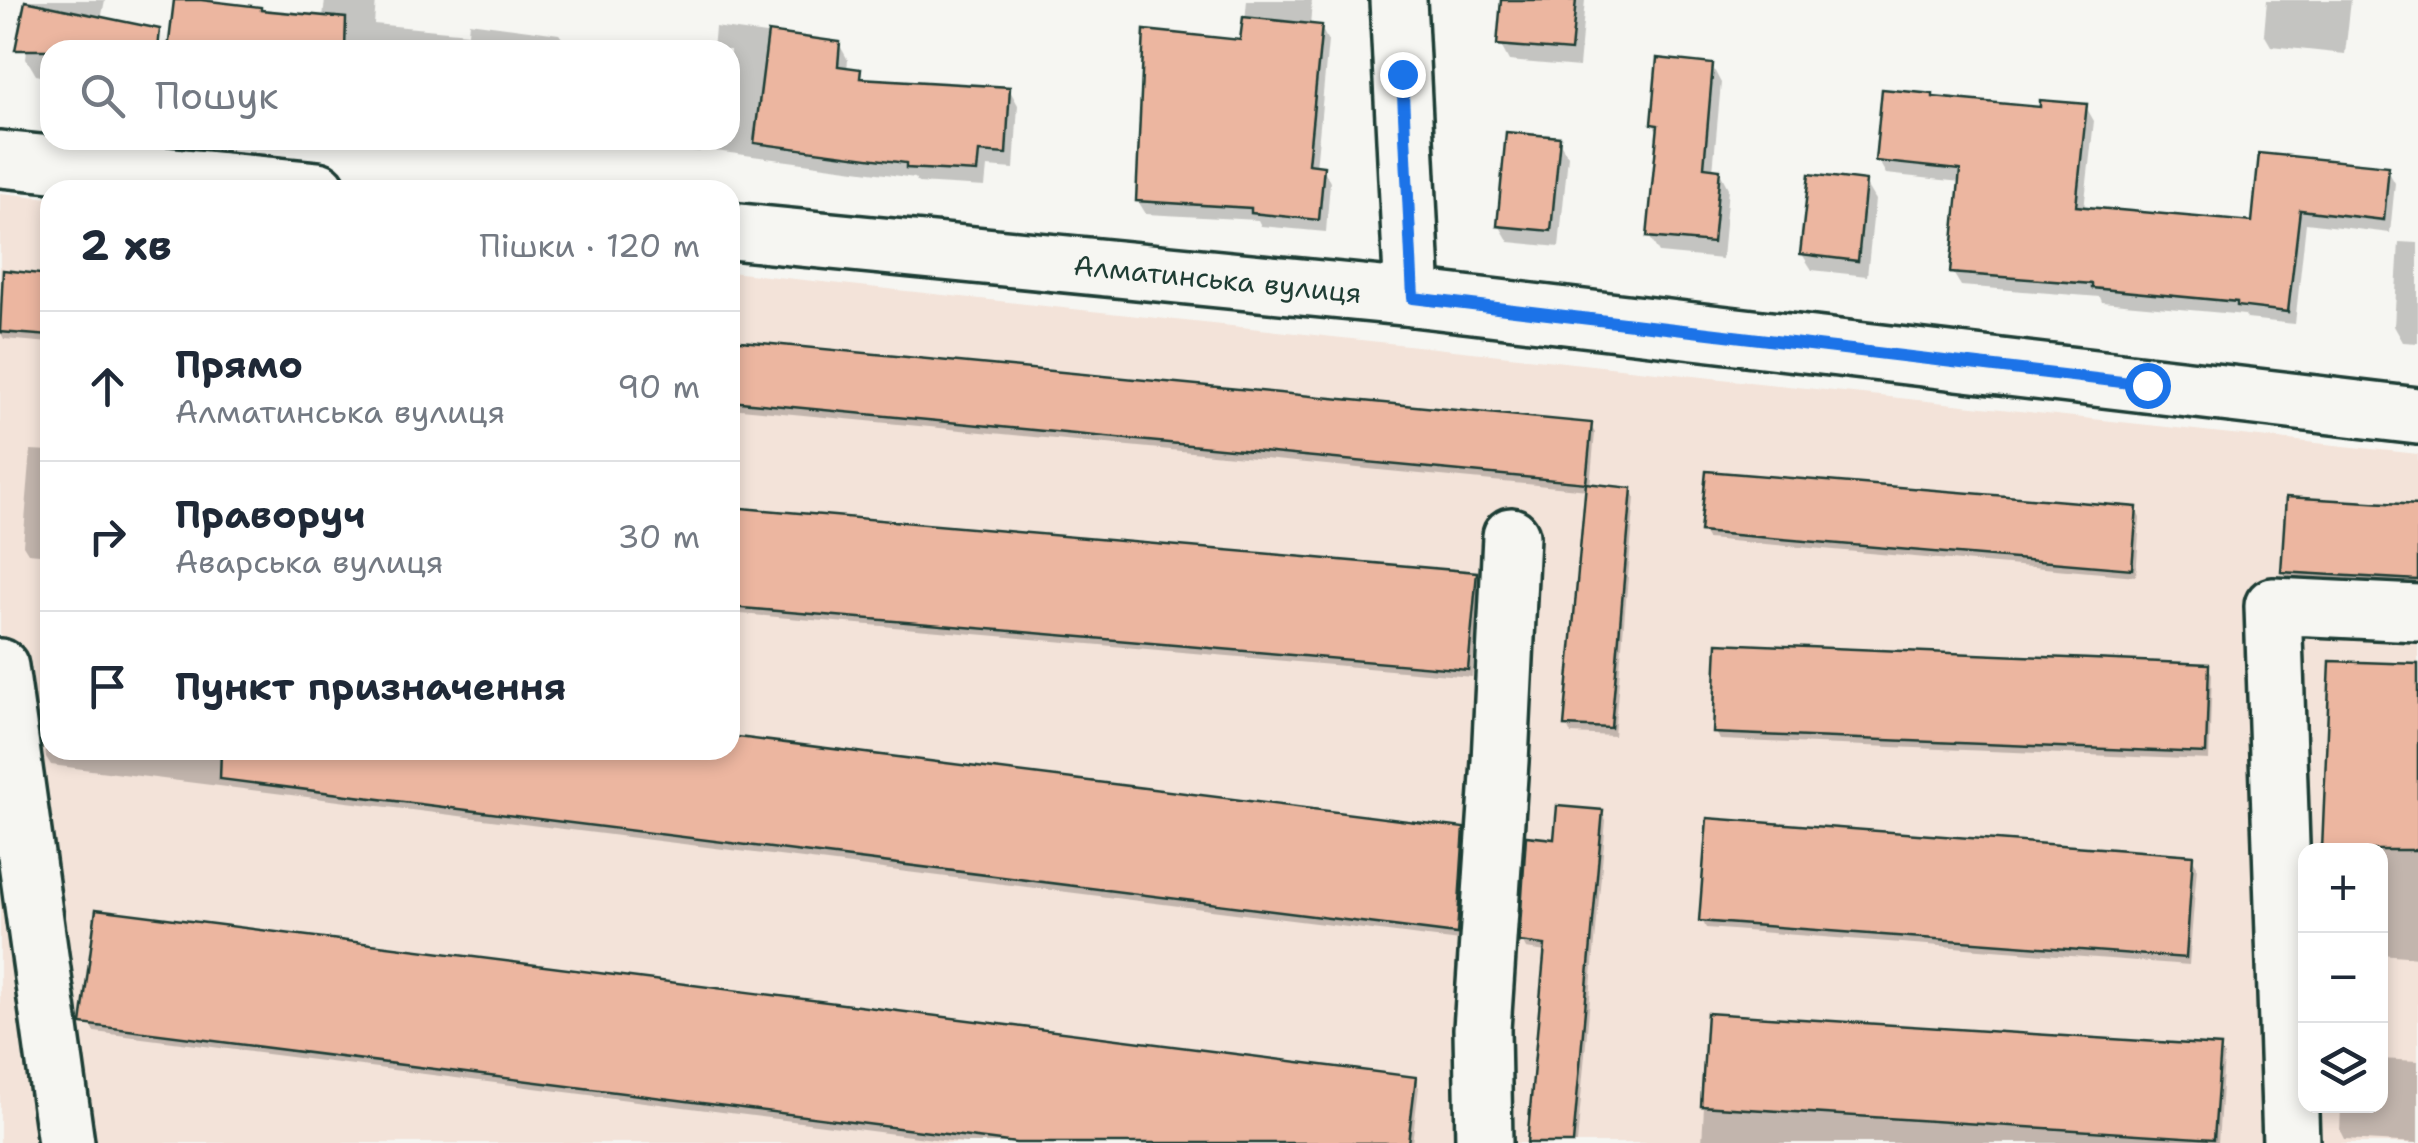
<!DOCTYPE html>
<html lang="uk">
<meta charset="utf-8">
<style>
:root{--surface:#fff;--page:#f2f2f3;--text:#1f2937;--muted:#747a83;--line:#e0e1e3}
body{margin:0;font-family:"Shantell Sans",sans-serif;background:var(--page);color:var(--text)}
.controls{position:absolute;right:30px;bottom:30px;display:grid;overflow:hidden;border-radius:20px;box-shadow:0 5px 15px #0003}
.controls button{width:90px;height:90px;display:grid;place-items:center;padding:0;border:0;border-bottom:2px solid var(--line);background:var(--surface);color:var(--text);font:50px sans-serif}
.stop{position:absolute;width:30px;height:30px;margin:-22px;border:8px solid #1a73e8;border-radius:50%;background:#fff}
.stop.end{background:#1a73e8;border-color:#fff;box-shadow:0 2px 10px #0008}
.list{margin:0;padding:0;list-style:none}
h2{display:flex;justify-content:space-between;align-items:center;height:130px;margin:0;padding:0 40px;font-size:42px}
h2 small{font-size:32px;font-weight:400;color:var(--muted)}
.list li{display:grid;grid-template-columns:65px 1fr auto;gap:30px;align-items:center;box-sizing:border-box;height:150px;padding:0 40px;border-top:2px solid var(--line)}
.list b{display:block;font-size:38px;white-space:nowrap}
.list p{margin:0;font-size:32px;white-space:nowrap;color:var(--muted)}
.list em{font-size:32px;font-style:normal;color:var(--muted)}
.icon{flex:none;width:55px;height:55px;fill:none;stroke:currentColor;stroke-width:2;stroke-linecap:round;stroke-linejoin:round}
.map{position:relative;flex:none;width:2418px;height:1143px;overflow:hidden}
.search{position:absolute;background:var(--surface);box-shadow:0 5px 15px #0003;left:40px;top:40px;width:700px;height:110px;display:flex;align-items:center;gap:25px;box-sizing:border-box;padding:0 35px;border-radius:30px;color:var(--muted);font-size:38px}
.panel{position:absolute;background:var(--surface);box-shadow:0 5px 15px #0003;left:40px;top:180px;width:700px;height:580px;border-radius:30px}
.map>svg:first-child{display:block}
.built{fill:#f3e3d9;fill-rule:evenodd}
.shadow{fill:#0003}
.building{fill:#ecb6a0;stroke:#1f3d34;stroke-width:2.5}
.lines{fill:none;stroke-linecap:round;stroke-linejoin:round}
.minor-casing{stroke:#1f3d34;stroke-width:62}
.minor{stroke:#f6f6f2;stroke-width:55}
.route{stroke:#1a73e8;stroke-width:12}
.labels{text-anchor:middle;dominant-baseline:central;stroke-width:10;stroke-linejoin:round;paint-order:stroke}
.street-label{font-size:28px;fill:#1f3d34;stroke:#f6f6f2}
</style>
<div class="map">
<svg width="2418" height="1143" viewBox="0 0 2418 1143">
<rect width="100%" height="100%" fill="#f6f6f2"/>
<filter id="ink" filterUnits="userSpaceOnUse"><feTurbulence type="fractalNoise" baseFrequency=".01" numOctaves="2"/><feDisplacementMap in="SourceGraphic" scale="20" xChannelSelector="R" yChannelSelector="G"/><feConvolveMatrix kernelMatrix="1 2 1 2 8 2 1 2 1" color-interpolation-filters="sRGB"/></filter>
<g filter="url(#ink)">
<path class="built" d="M 0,193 L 50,198 L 50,750 L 730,750 L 730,272 L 2418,454 L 2418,1143 L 0,1143 ZM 2306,850 L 2380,850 L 2380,1106 L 2306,1106 Z"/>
<g class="shadow">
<path d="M 28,0 L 105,0 L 95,50 L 50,50 L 50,78 L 36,75 L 26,58 L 31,10 Z"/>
<path d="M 176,0 L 323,17 L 325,0 L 376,0 L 374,24 L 468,33 L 469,22 L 559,34 L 562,38 L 669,50 L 170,50 Z"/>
<path d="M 1247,0 L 1312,0 L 1310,27 L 1321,28 L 1328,41 L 1316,168 L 1323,168 L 1330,182 L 1326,232 L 1261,226 L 1258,220 L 1146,214 L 1138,201 L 1243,43 Z"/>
<path d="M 1504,0 L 1585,0 L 1579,67 L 1509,61 L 1500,44 Z"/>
<path d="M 2267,0 L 2351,0 L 2345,54 L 2271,46 L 2264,34 Z"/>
<path d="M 715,27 L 839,44 L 848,60 L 846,80 L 1009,89 L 1018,105 L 1014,169 L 987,167 L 985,187 L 918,183 L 915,178 L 700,149 L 700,152 L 605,140 L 730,140 L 730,50 L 713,50 Z"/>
<path d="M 1712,66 L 1721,83 L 1713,171 L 1719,171 L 1728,188 L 1722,259 L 1659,253 L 1649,236 L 1660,135 L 1653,124 Z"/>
<path d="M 1934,99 L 2042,110 L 2086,107 L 2094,121 L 2084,209 L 2254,225 L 2387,169 L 2395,183 L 2390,233 L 2306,223 L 2295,324 L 2247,319 L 2245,315 L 2102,302 L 2100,297 L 1961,286 L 1953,273 L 1961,182 L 1886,174 L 1878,160 Z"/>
<path d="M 1558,140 L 1568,156 L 1559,247 L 1509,242 L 1499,225 Z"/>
<path d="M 1865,183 L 1875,200 L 1867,276 L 1812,270 L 1802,254 Z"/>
<path d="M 2399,242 L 2418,243 L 2418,343 L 2403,342 L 2394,326 Z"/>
<path d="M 5,273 L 50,277 L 50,343 L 4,339 L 0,331 Z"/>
<path d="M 730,343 L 1590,425 L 1595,433 L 1590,486 L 1631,490 L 1635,498 L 1614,736 L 1571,734 L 1567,726 L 1588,490 L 730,408 Z"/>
<path d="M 31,450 L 50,451 L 50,555 L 28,553 L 23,545 Z"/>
<path d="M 2418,507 L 2418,587 L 2289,579 L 2284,571 Z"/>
<path d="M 730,510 L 1475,574 L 1480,582 L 1472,677 L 730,613 Z"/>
<path d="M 2136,510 L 2140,518 L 2136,576 L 1707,539 L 1702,531 Z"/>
<path d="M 2208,666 L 2212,674 L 2209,760 L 1720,740 L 1716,732 Z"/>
<path d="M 2418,667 L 2418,957 L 2380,954 L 2380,850 L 2319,850 L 2319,843 L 2325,844 Z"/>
<path d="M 50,683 L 50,750 L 730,750 L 730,739 L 1463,830 L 1467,838 L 1460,941 L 51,765 L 46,757 L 44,735 Z"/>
<path d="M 1602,812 L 1606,820 L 1577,1143 L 1529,1143 L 1546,952 L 1526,949 L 1522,941 L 1556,842 Z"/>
<path d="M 2192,858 L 2197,866 L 2189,965 L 1706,928 L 1702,920 Z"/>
<path d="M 1709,1015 L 2219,1048 L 2224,1056 L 2218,1143 L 1702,1143 Z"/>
<path d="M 90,1024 L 1415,1080 L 1419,1087 L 1412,1143 L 965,1143 L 95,1032 Z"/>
<path d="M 2380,1059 L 2418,1061 L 2418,1143 L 2344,1139 L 2340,1131 L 2341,1106 L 2380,1106 Z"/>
</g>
<g class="building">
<path d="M 174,0 L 201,0 L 261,7 L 261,10 L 346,18 L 345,50 L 168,50 Z"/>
<path d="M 1501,0 L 1576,0 L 1571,51 L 1497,45 Z"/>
<path d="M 25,1 L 160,29 L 158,50 L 15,50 Z"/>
<path d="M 1243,17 L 1322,25 L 1308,164 L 1324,166 L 1319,220 L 1251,213 L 1251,208 L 1136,201 L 1144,30 L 1240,40 Z"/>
<path d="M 768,32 L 840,42 L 838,66 L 861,69 L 860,78 L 1010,87 L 1006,154 L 979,152 L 977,172 L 906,168 L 906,163 L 754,143 Z"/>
<path d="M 1657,58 L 1713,64 L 1704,167 L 1720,169 L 1713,243 L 1647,237 L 1658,125 L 1651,124 Z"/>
<path d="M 1882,89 L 1933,94 L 1933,97 L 2040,107 L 2040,100 L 2087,104 L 2076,206 L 2252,222 L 2259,153 L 2389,166 L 2384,220 L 2300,210 L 2288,312 L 2237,306 L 2237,302 L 2092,288 L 2092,284 L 1950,273 L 1960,170 L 1875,161 Z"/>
<path d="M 1506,132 L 1560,137 L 1551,231 L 1497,226 Z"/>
<path d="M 1809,174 L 1866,181 L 1858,261 L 1800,254 Z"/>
<path d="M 3,270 L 50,275 L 50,336 L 0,332 Z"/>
<path d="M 730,340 L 1592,423 L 1586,483 L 730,401 Z"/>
<path d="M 1706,471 L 2137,507 L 2132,569 L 1700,532 Z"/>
<path d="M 1586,483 L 1632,488 L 1611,728 L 1564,726 Z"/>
<path d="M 2286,497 L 2418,505 L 2418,580 L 2281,572 Z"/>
<path d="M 730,507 L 1477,572 L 1468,670 L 730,607 Z"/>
<path d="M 1717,643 L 2209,664 L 2206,753 L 1713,733 Z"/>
<path d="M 2330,661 L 2418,664 L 2418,850 L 2322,850 Z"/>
<path d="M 730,736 L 1464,828 L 1457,934 L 220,779 L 221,750 L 730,750 Z"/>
<path d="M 1557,806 L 1603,810 L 1573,1143 L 1527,1143 L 1545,945 L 1519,942 L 1526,836 L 1554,839 Z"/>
<path d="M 1707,818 L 2193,855 L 2186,958 L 1699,921 Z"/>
<path d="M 96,909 L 1416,1077 L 1408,1143 L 1016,1143 L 81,1024 Z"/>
<path d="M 1707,1013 L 2221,1046 L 2214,1139 L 1701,1106 Z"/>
</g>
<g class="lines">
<defs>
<g id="minor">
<path d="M 1398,0 L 1413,298"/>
<path d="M 0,159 L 318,190"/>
<path id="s1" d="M 730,231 L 1413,298 L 2418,416"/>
<path d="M 0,667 L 66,1143"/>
<path d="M 1484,1143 L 1482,1029 L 1500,761 L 1511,536"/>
<path d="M 2291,1143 L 2273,606 L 2418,613"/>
</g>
</defs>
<use href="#minor" class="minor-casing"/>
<use href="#minor" class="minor"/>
</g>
</g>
<g class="lines" filter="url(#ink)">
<path class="route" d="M 1402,74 L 1413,298 L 2147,385"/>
</g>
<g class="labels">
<g class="street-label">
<text stroke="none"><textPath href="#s1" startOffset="490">Алматинська вулиця</textPath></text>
</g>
</g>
</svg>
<div class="controls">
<button>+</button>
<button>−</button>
<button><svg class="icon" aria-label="layers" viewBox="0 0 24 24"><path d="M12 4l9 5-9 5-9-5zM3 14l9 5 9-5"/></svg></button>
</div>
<div class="stop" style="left:2147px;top:385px"></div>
<div class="stop end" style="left:1402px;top:74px"></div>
<div class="search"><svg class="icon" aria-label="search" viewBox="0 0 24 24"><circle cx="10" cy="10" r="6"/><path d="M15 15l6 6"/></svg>Пошук</div>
<section class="panel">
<h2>2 хв<small>Пішки · 120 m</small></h2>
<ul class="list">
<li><svg class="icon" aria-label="ahead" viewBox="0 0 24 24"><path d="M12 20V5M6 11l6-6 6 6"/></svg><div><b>Прямо</b><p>Алматинська вулиця</p></div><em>90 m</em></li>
<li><svg class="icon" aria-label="right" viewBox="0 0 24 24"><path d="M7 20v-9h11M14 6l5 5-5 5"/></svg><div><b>Праворуч</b><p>Аварська вулиця</p></div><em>30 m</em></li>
<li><svg class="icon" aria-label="arrive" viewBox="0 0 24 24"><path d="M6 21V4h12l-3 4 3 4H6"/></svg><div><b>Пункт призначення</b></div></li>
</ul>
</section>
</div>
